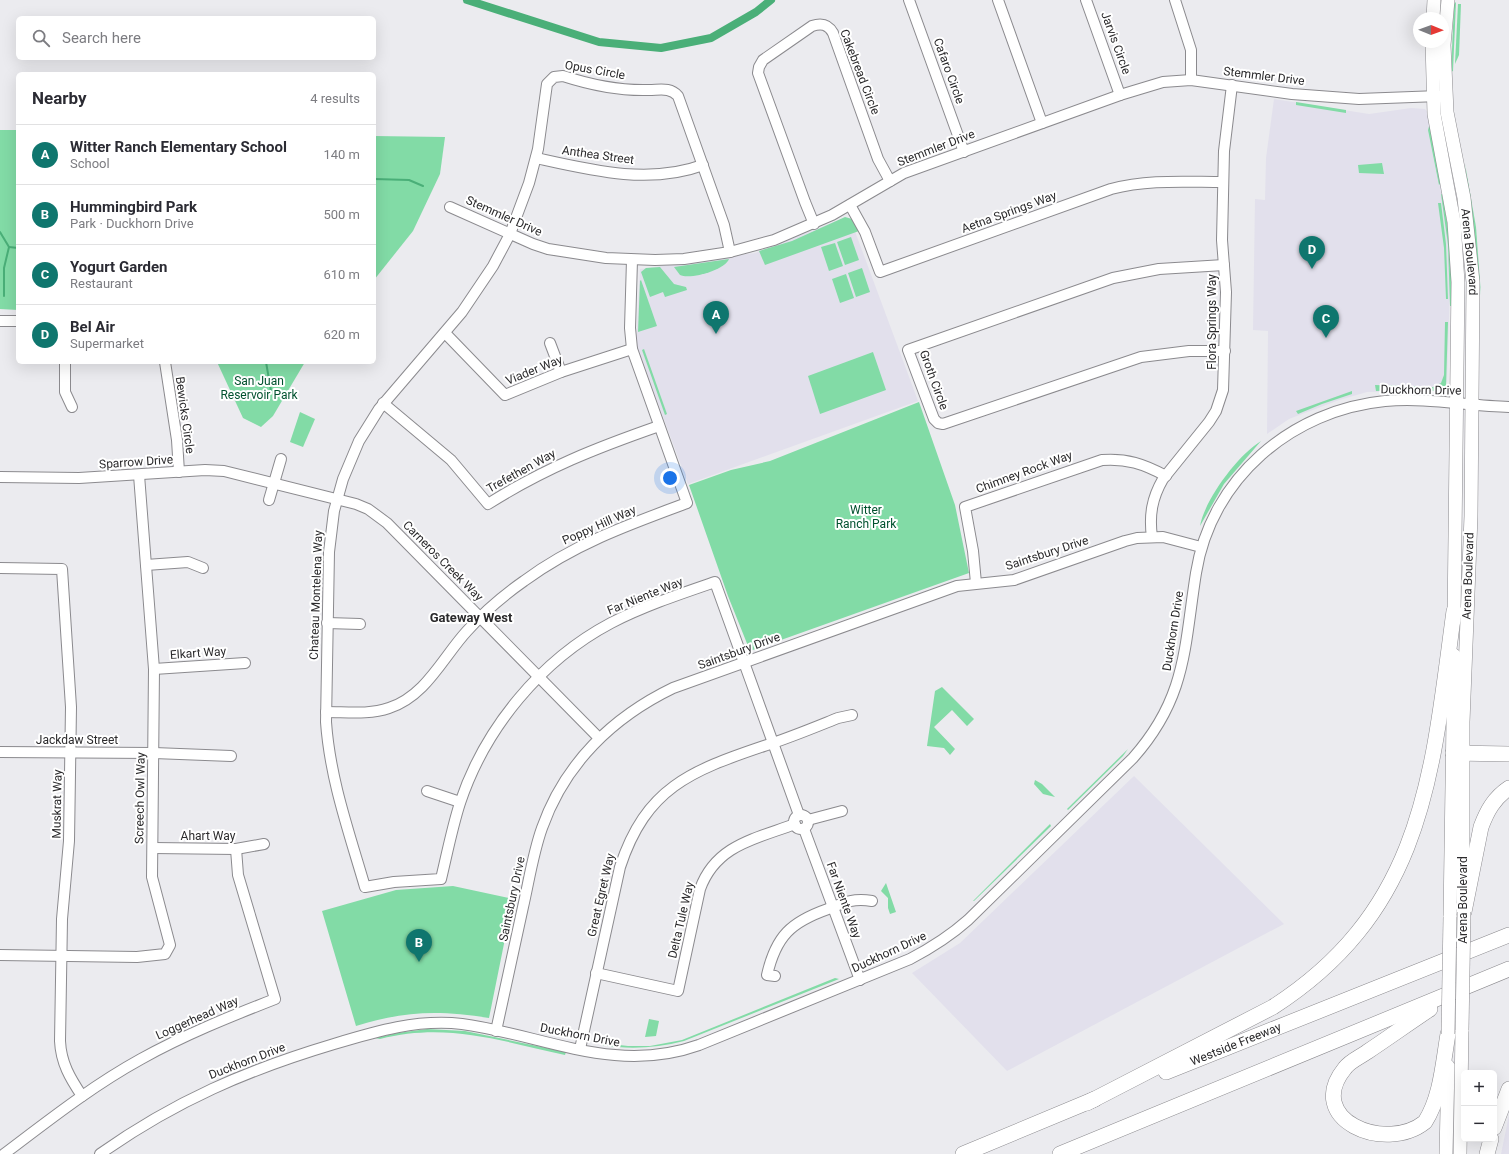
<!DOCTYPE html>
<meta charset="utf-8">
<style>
:root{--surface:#fff;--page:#f7f7f7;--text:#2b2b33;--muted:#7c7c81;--line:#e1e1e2;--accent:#0f766e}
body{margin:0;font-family:Roboto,sans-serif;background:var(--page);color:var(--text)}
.controls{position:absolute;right:12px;bottom:12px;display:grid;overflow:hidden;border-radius:6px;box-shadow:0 4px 16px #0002}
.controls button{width:36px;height:36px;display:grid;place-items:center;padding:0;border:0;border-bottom:1px solid var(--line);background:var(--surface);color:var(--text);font:20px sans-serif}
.compass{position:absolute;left:1413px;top:12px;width:36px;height:36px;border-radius:50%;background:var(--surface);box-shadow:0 4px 16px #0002;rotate:91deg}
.you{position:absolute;left:670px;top:478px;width:14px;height:14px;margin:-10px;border:3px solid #fff;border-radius:50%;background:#1a73e8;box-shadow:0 0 0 6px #1a73e833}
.badge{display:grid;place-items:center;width:26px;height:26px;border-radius:50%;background:var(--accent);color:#fff;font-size:13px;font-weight:700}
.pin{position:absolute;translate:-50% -33px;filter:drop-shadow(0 1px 2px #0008)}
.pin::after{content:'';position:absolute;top:21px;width:14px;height:12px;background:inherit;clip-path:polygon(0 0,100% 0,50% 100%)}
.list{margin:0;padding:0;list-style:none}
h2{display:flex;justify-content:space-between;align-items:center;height:52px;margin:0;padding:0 16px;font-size:17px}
h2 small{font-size:13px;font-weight:400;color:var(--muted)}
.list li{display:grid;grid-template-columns:26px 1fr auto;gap:12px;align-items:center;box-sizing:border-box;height:60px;padding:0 16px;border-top:1px solid var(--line)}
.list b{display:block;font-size:15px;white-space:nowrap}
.list p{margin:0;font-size:13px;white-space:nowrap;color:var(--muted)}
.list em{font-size:13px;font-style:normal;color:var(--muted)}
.icon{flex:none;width:22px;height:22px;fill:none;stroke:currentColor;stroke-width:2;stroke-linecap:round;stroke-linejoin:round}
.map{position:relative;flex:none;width:1509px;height:1154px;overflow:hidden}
.search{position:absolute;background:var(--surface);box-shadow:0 4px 16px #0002;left:16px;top:16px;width:360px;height:44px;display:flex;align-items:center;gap:10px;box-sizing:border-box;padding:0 14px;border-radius:6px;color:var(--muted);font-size:15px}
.panel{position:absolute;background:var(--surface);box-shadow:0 4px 16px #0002;left:16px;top:72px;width:360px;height:292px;border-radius:6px}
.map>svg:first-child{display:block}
.built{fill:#e2e0ec}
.green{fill:#82dba6}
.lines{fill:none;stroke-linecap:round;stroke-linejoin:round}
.stream{stroke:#4aaf78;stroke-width:2}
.canal{stroke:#4aaf78;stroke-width:8}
.minor-casing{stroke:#8b8a8e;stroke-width:12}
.major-casing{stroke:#8b8a8e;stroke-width:14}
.highway-casing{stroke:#8b8a8e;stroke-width:16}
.minor{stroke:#fff;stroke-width:10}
.major{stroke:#fff;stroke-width:13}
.highway{stroke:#fff;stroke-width:15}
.major-bridge-casing{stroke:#8b8a8e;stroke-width:14;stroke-linecap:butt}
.major-bridge{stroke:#fff;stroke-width:13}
.labels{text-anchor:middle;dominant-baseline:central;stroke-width:4;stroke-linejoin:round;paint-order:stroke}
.street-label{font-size:12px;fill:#2b2a2c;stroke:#fff}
.park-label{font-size:12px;fill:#00512e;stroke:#fff}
.neighbourhood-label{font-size:13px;font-weight:bold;fill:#2b2a2c;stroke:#fff}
</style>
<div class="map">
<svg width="1509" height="1154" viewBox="0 0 1509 1154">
<rect width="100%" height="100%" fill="#ebebef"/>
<g class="built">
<path d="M 1274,99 L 1369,114 L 1411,108 L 1425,109 L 1429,114 L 1443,195 L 1451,254 L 1447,382 L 1434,391 L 1367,392 L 1339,400 L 1289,419 L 1267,434 L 1268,331 L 1253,330 L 1255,199 L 1265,200 L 1266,158 Z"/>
<path d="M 844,218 L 853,226 L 918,401 L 688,484 L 636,344 L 640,269 L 755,253 Z"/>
<path d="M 1134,776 L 1284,924 L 1007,1071 L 912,973 L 960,943 Z"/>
<path d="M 1509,1114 L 1509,1154 L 1501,1154 L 1509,1115 Z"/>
</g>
<g class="green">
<path d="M 1456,2 L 1453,71 L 1451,72 L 1454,4 Z"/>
<path d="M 1458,4 L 1461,4 L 1459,55 L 1455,64 Z"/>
<path d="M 1296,102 L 1346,110 L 1346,113 L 1296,105 Z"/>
<path d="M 1430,123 L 1441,183 L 1439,185 L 1428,130 Z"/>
<path d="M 0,130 L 18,130 L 18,310 L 0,309 Z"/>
<path d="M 374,136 L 445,137 L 440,174 L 413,231 L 374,280 Z"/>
<path d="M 1382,163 L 1384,174 L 1359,173 L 1358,165 Z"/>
<path d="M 1465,164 L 1476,227 L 1481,295 Z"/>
<path d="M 1441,194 L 1443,195 L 1451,249 L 1452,306 L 1450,306 L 1448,245 Z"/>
<path d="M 1438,203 L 1441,203 L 1446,244 L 1448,299 L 1446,299 L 1444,248 Z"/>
<path d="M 845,217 L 852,219 L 859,231 L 765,265 L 759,251 L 792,241 Z"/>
<path d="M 851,237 L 859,260 L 845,265 L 837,242 Z"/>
<path d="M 835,243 L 843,266 L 829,271 L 821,247 Z"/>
<path d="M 729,259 C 725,270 690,280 680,275 L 674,267 Z"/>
<path d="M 660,267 L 674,284 L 686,287 L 687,290 L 665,297 L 663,292 L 650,297 L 641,272 L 646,268 Z"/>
<path d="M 862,268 L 870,292 L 856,297 L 848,273 Z"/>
<path d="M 846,274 L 854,298 L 840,303 L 832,279 Z"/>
<path d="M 641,280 L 657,326 L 638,332 L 640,281 Z"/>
<path d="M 1445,322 L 1448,322 L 1446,386 L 1438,391 L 1402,390 L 1403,386 L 1433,387 L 1441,383 L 1444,375 Z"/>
<path d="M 644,349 L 667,414 L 665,415 L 642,350 Z"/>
<path d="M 873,352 L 886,390 L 820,414 L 808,376 Z"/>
<path d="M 217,362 L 305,362 L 273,416 L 261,427 L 243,418 Z"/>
<path d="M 1375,385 L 1401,386 L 1401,390 L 1376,391 Z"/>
<path d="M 1352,391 L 1352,394 L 1322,404 L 1298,414 L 1296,411 Z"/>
<path d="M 919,402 L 955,505 L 969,573 L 750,651 L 728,596 L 689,485 L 731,470 L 770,461 Z"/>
<path d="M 300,412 L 315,419 L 303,447 L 290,442 Z"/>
<path d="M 1261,441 L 1224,484 L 1200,526 C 1205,499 1238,455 1261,441 Z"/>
<path d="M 942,687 L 974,719 L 967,726 L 952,710 L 934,727 L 955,749 L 950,755 L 944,748 L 927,746 L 935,691 Z"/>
<path d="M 1128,749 L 1123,756 L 1068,810 L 1067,809 Z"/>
<path d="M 1035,780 L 1042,784 L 1055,797 L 1043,794 L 1034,784 Z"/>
<path d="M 1050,824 L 1051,826 L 974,901 L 973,901 Z"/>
<path d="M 886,883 L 896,912 L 890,914 L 888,908 L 888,898 L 881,891 Z"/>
<path d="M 453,886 L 513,899 L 489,1018 C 438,1010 405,1011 356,1026 L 322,911 L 396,890 Z"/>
<path d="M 835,978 L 839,979 L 684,1041 C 656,1048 630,1050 602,1045 L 602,1043 L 628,1046 L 650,1046 L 682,1040 Z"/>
<path d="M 649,1019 L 659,1021 L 656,1036 L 645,1037 Z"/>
<path d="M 427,1029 L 465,1031 L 566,1052 L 565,1055 C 500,1041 447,1022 380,1039 L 375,1038 L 397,1033 Z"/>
</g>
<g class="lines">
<g class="stream">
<path d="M 374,179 L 409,180 L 423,186"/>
<path d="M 0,232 L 9,247 L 4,268 L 4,296"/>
<path d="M 9,247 L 18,248"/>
<path d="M 266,362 L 271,391"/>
</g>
<path class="canal" d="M 467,0 L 599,42 L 661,48 L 711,38 L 756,12 L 771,0"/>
<defs>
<g id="minor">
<path d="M 909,0 L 964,152"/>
<path d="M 998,0 L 1042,123"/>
<path d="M 1086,0 L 1120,95"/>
<path d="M 1175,0 L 1191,50 L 1191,80"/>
<path d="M 536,158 C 590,170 649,185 703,165"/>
<path d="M 850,205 L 865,232 L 880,272 L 1111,189 C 1148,179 1185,182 1223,182"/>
<path d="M 450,207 L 533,244 L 548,249 L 606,258 L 655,260 L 684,259 L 730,252 L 774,240 L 832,215 L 904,173 L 1120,95 L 1163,82 L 1191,80 L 1292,94 L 1359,99 L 1439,96"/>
<path d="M 814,224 L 805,202 L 758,73 L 759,67 L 763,60 L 812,26 C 821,23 828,24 833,33 L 878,159 L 890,181"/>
<path d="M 730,252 L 724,225 L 678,96 C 670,87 660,90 649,90 C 619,91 591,85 563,76 L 554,77 L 547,84 L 538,149 L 529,183 L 510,234 L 493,266 L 462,312 L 379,409 L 359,441 L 343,479 L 334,511 L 329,552 L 326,722 C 330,779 349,832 365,887 L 394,882 L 441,879 C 447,854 452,828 460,803 C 485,728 541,660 611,623 C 644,606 680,594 715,582 L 799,815"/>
<path d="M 1224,265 L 1159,269 L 1113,278 L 908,350 L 934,419 L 938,423 L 943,424 L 1141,357 L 1189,351 L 1225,351"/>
<path d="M 0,321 L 18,321"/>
<path d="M 445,333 L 505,395 L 561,372 L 632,349"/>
<path d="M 550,343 L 561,372"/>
<path d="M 65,362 L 65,392 L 72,407"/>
<path d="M 165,362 L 177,440 L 179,472"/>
<path d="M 383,403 L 451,460 L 488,504 C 545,468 596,448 659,426"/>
<path d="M 0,477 L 79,478 L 205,470 L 224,471 L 356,504 L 368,509 L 387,523 L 599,738"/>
<path d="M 269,500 L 281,459"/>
<path d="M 1152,537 C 1149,515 1152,498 1163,479 L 1209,422 L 1216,411 L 1223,390 L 1226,292 L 1222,240 L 1224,151 L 1232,85"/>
<path d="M 146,565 L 188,562 L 203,568"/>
<path d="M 0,568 L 62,569 L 71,707 L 69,841 L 62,919 L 60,1041 C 61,1063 70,1078 82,1096"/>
<path d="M 976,583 L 973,551 L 965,507 L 1102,460 C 1126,458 1144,464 1166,476"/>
<path d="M 327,623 L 360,624"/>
<path d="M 154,669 L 245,663"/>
<path d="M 326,712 C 347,712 369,715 389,708 C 426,696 443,657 467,631 C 484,612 504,595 524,581 C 574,544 630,524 687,503 L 632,349 L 630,328 L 632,260"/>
<path d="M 0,752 L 154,753 L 231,756"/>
<path d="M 427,791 L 460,802"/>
<circle cx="801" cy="822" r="7"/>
<path d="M 808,820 L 842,811"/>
<path d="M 804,829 L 860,980"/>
<path d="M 153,848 L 236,849 L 264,844"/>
<path d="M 0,955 L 137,957 L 165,954 L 170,945 L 152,877 L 154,669 L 139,475"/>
<path d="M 596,973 L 678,991 L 700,889 C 716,845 755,839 795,824"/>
<path d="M 775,976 L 767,975 C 776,936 791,922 828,909 C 845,902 854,898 872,901"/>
<path d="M 496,1031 C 505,990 514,948 523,907 C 529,881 533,853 542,828 C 565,763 613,717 673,688 L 957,586 L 1014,580 L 1125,541 L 1137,538 L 1163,537 L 1201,547"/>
<path d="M 580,1049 L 620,867 C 646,788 690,771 764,746 C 789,738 813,728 838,718 L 852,715"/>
<path d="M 4,1154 C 49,1120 92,1086 141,1059 C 184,1035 229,1017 275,999 L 238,875 L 236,849"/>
<path d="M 100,1154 C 175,1101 247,1070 334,1044 C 377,1031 417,1019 462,1024 C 544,1035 615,1075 699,1045 L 910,959 C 931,948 950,936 968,920 L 1133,758 C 1187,697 1184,648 1196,573 C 1211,478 1292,410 1385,401 C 1426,397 1468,406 1509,407"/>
</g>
<g id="major">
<path id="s1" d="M 1448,0 L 1444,45 L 1447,112 L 1464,198 L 1473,282 L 1471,516 L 1463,722 L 1463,900"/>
<path d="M 1433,18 L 1434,0"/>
<path d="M 1432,42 L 1434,114 L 1454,222 L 1458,282 L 1454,621"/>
<path d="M 1450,917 L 1454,655"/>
<path d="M 1446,1154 L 1448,1066"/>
<path d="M 1460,1154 L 1462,1030"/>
</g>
<g id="highway">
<path d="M 1453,753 L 1509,754"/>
<path d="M 1464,912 L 1481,827 C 1487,811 1494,798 1509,788"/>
<path d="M 1430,1009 C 1409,1023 1388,1038 1367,1052 C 1360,1057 1350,1061 1345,1068 C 1303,1119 1385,1154 1425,1122 C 1441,1097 1443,1063 1448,1034"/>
<path id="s2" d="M 1166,1072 L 1509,935"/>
<path d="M 1087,1103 L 1273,1007 C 1425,909 1432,773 1454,611"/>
<path d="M 1494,1128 L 1509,1089"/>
<path d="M 963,1154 L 1095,1099"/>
<path d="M 1060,1154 L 1509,969"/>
<path d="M 1487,1154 L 1491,1139"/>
</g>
</defs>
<use href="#minor" class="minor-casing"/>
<use href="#major" class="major-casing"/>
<use href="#highway" class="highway-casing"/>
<use href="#minor" class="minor"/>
<use href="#major" class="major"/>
<use href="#highway" class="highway"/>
<defs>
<g id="major-bridge">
<path d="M 1462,1030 L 1464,912"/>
<path d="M 1448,1034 L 1450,917"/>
</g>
</defs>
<use href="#major-bridge" class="major-bridge-casing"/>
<use href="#major-bridge" class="major-bridge"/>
</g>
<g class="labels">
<g class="street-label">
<text transform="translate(1116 43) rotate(70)">Jarvis Circle</text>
<text transform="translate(595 70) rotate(10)">Opus Circle</text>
<text transform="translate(949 71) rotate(70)">Cafaro Circle</text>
<text transform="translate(860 72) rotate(69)">Cakebread Circle</text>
<text transform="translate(1264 76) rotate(7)">Stemmler Drive</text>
<text transform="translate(936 148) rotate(-21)">Stemmler Drive</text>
<text transform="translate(598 155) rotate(8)">Anthea Street</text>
<text transform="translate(1009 212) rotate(-20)">Aetna Springs Way</text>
<text transform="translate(504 216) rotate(24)">Stemmler Drive</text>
<text stroke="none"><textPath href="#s1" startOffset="254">Arena Boulevard</textPath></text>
<text transform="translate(1212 322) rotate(-90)">Flora Springs Way</text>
<text transform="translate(534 370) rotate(-22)">Viader Way</text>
<text transform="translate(934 380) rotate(70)">Groth Circle</text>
<text transform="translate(1421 390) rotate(1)">Duckhorn Drive</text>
<text transform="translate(185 415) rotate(82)">Bewicks Circle</text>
<text transform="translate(136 462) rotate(-4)">Sparrow Drive</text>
<text transform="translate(521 471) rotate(-29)">Trefethen Way</text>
<text transform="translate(1024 472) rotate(-20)">Chimney Rock Way</text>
<text transform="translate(599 525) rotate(-24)">Poppy Hill Way</text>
<text transform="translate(1047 553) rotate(-18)">Saintsbury Drive</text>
<text transform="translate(443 561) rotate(45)">Carneros Creek Way</text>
<text transform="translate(1468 576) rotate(-88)">Arena Boulevard</text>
<text transform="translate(316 595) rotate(-88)">Chateau Montelena Way</text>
<text transform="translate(645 596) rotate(-22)">Far Niente Way</text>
<text transform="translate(1173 631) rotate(-81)">Duckhorn Drive</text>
<text transform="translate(739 651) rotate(-20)">Saintsbury Drive</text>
<text transform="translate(198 653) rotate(-4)">Elkart Way</text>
<text x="77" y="740">Jackdaw Street</text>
<text transform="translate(140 798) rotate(-89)">Screech Owl Way</text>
<text transform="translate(57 804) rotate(-89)">Muskrat Way</text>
<text x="208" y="836">Ahart Way</text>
<text transform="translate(601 895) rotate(-77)">Great Egret Way</text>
<text transform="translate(512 899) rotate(-78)">Saintsbury Drive</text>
<text transform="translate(844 900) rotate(70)">Far Niente Way</text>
<text transform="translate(1463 900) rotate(-90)">Arena Boulevard</text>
<text transform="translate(681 920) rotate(-77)">Delta Tule Way</text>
<text transform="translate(889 952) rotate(-25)">Duckhorn Drive</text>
<text transform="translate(197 1018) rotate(-24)">Loggerhead Way</text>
<text transform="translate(580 1035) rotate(11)">Duckhorn Drive</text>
<text stroke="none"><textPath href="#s2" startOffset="75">Westside Freeway</textPath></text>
<text transform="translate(247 1061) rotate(-21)">Duckhorn Drive</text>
</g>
<g class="park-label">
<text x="259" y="381">San Juan<tspan x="259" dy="14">Reservoir Park</tspan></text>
<text x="866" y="510">Witter<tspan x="866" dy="14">Ranch Park</tspan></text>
</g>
<g class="neighbourhood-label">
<text x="471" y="617">Gateway West</text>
</g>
</g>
</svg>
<div class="controls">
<button>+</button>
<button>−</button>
</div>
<svg class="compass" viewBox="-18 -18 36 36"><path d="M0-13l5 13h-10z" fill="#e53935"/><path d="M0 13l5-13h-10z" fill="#7c7c81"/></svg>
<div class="you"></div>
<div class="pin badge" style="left:716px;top:334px">A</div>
<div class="pin badge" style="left:419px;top:962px">B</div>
<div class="pin badge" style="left:1326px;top:338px">C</div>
<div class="pin badge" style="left:1312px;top:269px">D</div>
<div class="search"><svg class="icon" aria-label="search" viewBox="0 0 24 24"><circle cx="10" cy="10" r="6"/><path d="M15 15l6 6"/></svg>Search here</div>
<section class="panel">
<h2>Nearby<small>4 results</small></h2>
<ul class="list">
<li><span class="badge">A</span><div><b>Witter Ranch Elementary School</b><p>School</p></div><em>140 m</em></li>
<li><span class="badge">B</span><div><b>Hummingbird Park</b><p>Park · Duckhorn Drive</p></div><em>500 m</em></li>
<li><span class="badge">C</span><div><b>Yogurt Garden</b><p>Restaurant</p></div><em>610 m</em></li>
<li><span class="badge">D</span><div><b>Bel Air</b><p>Supermarket</p></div><em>620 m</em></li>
</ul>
</section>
</div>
